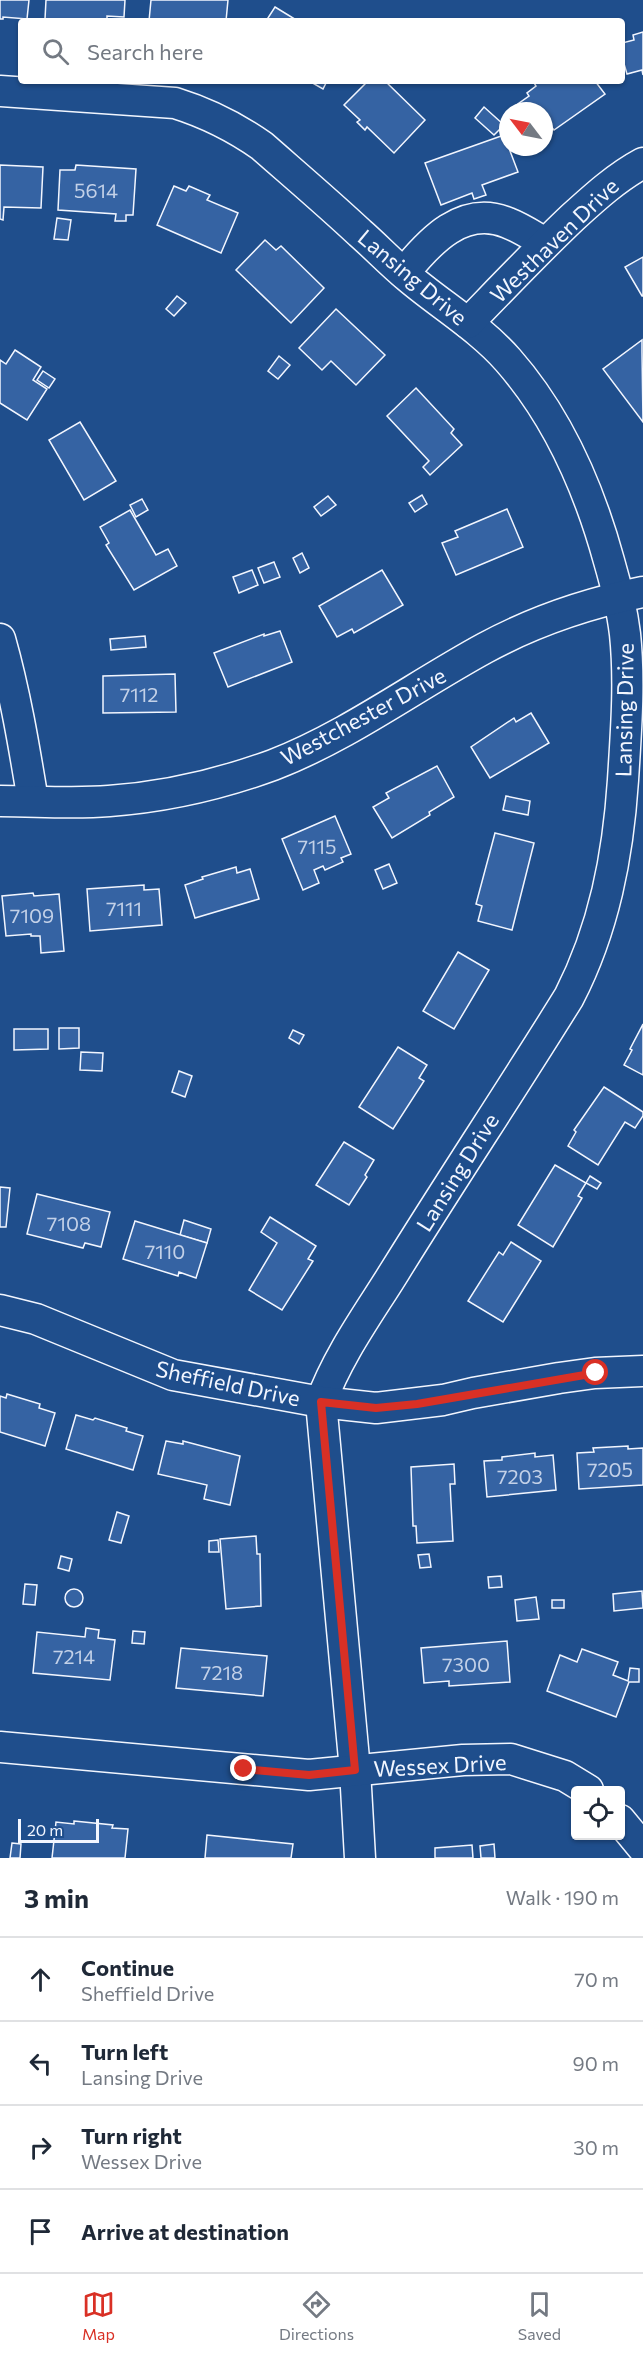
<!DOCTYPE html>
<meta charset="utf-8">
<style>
:root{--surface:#fff;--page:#f6f6f7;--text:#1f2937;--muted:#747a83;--line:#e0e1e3;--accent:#d93025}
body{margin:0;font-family:Commissioner,sans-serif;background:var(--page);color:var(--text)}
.controls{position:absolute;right:18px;bottom:18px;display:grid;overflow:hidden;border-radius:6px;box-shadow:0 2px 4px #0004}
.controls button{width:54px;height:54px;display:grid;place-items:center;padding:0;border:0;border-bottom:2px solid var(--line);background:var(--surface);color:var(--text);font:30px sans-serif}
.compass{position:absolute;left:499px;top:102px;width:54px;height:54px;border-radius:50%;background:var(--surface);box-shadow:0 2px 4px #0004;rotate:302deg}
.scale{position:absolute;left:18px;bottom:15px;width:81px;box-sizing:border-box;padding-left:6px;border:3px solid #f2f6ff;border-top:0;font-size:16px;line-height:21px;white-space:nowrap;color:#f2f6ff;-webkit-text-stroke:4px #1f4e8c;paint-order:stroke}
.stop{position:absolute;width:18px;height:18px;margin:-14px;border:4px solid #d93025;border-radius:50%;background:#fff}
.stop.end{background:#d93025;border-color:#fff;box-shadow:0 2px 6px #0008}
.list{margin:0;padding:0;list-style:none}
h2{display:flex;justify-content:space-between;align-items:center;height:78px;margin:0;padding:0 24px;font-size:26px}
h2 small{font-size:20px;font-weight:400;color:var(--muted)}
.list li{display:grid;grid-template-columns:39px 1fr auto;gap:18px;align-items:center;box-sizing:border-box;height:84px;padding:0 24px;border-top:2px solid var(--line)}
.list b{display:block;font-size:22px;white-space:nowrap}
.list p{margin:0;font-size:20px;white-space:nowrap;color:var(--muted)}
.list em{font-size:20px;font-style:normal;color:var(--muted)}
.icon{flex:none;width:33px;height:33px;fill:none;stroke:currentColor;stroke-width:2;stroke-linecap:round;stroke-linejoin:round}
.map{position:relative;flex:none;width:643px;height:1858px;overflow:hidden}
.search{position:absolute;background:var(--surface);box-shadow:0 2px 4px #0004;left:18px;right:18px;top:18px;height:66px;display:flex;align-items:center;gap:15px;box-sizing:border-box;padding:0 21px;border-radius:6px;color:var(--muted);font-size:22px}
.sheet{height:414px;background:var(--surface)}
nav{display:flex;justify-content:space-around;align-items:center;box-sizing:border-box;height:84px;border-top:2px solid var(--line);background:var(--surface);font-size:16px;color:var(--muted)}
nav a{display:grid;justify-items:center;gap:3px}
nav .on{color:var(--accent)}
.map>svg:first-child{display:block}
.building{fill:#3563a3;stroke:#f2f6ff;stroke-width:1.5}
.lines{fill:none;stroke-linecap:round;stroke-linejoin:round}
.minor-casing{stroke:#f2f6ff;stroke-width:33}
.minor{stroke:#1f4e8c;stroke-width:30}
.route{stroke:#d93025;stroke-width:8}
.labels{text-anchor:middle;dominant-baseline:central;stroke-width:4.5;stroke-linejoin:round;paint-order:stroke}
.number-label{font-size:20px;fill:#c3d1e8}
.street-label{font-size:22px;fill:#f2f6ff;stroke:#1f4e8c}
</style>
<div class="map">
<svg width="643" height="1858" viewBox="0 0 643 1858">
<rect width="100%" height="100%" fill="#1f4e8c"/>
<g class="building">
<path d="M 0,0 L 29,0 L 27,19 L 3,17 L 3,19 L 0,19 Z"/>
<path d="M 46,0 L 125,0 L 124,17 L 107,16 L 107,21 L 45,19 Z"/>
<path d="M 151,0 L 228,0 L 226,21 L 149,21 Z"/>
<path d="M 275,7 L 298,21 L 266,21 Z"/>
<path d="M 643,32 L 643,75 L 642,70 L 627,74 L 622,57 L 622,43 L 634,40 L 633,35 Z"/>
<path d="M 309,81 L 327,81 L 323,89 Z"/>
<path d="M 368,81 L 385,81 L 425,120 L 394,153 L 367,127 L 365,130 L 357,122 L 360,120 L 344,105 Z"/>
<path d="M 533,81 L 595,81 L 605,94 L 554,130 L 549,124 L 544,128 L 544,111 L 519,111 L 515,106 L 529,96 L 527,93 L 536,86 Z"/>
<path d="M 484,107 L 504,125 L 494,135 L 475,118 Z"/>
<path d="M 504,135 L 518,172 L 482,185 L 486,195 L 474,199 L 472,193 L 441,205 L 425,163 Z"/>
<path d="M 0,165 L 43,167 L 41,208 L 4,207 L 3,220 L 0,219 Z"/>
<path d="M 76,165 L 136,169 L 133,215 L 126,215 L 126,221 L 115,221 L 116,214 L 58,210 L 60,170 L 75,170 Z"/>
<path d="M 174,186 L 186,191 L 189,186 L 210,195 L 207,200 L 238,213 L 221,253 L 157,225 Z"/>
<path d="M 57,218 L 71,220 L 68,240 L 54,239 Z"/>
<path d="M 265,240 L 276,250 L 281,246 L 324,288 L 291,323 L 236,270 Z"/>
<path d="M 643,257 L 643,296 L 642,296 L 625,267 Z"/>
<path d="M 177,296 L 186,303 L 174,316 L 166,309 Z"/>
<path d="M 336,309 L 385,355 L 356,385 L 331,361 L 322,370 L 299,348 Z"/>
<path d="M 642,340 L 642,352 L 643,422 L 603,369 Z"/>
<path d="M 15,350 L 41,367 L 33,380 L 47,389 L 27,420 L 0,403 L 0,360 L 6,364 Z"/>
<path d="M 279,356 L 290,365 L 278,379 L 268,371 Z"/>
<path d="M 43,371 L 55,379 L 49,388 L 37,380 Z"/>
<path d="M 416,388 L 454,429 L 451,433 L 462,445 L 430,475 L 423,467 L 429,461 L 387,416 Z"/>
<path d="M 80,422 L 116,481 L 84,500 L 49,440 Z"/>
<path d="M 422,495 L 427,504 L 415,512 L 409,503 Z"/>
<path d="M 328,496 L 336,505 L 321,516 L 314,507 Z"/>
<path d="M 142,499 L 148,510 L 136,517 L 130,505 Z"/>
<path d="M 507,509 L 523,547 L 456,575 L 442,543 L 458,537 L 455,531 Z"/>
<path d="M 130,510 L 156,555 L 168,549 L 177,566 L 134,590 L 106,545 L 109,543 L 100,527 Z"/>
<path d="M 302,553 L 309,568 L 300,573 L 293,558 Z"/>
<path d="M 274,562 L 280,577 L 264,583 L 258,568 Z"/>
<path d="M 252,570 L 258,585 L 239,593 L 233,577 Z"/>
<path d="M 382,570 L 403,605 L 354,633 L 352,629 L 337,637 L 319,606 Z"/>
<path d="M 280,631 L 292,662 L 228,687 L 214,653 L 264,634 L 264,636 Z"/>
<path d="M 145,636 L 146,647 L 111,650 L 110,639 Z"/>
<path d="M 175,674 L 176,712 L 103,713 L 103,676 Z"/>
<path d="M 531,713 L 549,743 L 490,778 L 471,747 L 514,718 L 516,722 Z"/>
<path d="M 437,766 L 454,797 L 429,812 L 430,815 L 392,838 L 373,807 L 389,798 L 386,793 Z"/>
<path d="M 506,796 L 530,801 L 528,815 L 503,810 Z"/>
<path d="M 335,816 L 351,854 L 341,858 L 343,862 L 325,870 L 323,866 L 314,870 L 319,883 L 303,890 L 282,839 Z"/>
<path d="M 495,833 L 534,843 L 512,930 L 478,921 L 482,906 L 476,904 Z"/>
<path d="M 389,864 L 397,883 L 383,889 L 375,870 Z"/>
<path d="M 236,867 L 237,873 L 250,869 L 259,899 L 195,918 L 185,885 L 203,879 L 202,877 Z"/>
<path d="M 144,885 L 144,890 L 159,889 L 162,925 L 90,931 L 87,889 Z"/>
<path d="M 33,893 L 34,896 L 59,894 L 64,951 L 41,953 L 40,936 L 31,936 L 31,934 L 6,936 L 2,896 Z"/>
<path d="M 458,952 L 489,970 L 454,1029 L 423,1011 Z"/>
<path d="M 643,1024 L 643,1075 L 624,1065 L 632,1050 L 630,1049 Z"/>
<path d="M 59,1028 L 79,1028 L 79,1048 L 59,1049 Z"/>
<path d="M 14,1029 L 48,1029 L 48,1049 L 14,1050 Z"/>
<path d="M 293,1030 L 304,1035 L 299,1044 L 289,1038 Z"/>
<path d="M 398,1047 L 427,1065 L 419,1078 L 424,1081 L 393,1129 L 359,1107 Z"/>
<path d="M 81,1052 L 103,1053 L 102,1071 L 80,1070 Z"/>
<path d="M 179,1071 L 192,1076 L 185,1097 L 172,1092 Z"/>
<path d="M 604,1087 L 643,1112 L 643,1116 L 635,1128 L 625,1122 L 598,1165 L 568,1146 L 576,1132 L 574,1130 Z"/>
<path d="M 344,1142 L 374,1160 L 365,1175 L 367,1177 L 349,1205 L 316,1185 Z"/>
<path d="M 555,1165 L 586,1183 L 578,1196 L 582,1198 L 553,1247 L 518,1225 Z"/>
<path d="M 590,1176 L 601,1183 L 597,1189 L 586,1183 Z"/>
<path d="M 0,1187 L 10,1188 L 6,1227 L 0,1227 Z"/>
<path d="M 37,1194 L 110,1212 L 101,1247 L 85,1243 L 83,1248 L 27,1234 Z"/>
<path d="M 270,1217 L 316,1246 L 308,1259 L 313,1261 L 282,1310 L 249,1290 L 277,1243 L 261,1232 Z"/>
<path d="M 184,1220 L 211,1229 L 207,1243 L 180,1235 Z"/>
<path d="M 135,1221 L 207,1243 L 196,1278 L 179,1272 L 178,1276 L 123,1259 Z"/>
<path d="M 511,1242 L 541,1261 L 503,1322 L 468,1301 L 499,1252 L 503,1255 Z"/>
<path d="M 7,1394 L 40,1404 L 39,1408 L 55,1413 L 45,1446 L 0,1432 L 0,1396 L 6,1398 Z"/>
<path d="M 76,1415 L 93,1420 L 95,1418 L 127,1428 L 126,1431 L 143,1436 L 133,1470 L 66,1449 Z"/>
<path d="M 166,1441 L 183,1444 L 183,1441 L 240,1456 L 230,1505 L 204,1499 L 207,1485 L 158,1474 Z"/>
<path d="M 628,1446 L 628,1449 L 643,1448 L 643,1485 L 579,1489 L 577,1453 L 594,1452 L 593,1448 Z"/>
<path d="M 535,1453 L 535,1457 L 553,1455 L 556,1490 L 487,1497 L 484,1461 L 502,1460 L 502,1457 Z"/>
<path d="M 454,1464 L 455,1484 L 450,1484 L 453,1541 L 417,1543 L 416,1526 L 413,1526 L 411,1467 Z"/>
<path d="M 117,1512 L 129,1516 L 121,1543 L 109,1540 Z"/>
<path d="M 256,1536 L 257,1554 L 260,1554 L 261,1606 L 226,1609 L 220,1539 Z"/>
<path d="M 218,1540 L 219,1552 L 209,1552 L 209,1541 Z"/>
<path d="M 429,1554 L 431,1567 L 420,1568 L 418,1555 Z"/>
<path d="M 61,1556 L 72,1559 L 69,1571 L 58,1568 Z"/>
<path d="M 501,1576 L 502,1587 L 489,1588 L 488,1577 Z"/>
<path d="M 25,1584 L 37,1585 L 35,1605 L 23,1604 Z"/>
<circle cx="74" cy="1598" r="9"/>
<path d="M 642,1591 L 643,1608 L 614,1611 L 613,1594 Z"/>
<path d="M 536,1597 L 539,1619 L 517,1621 L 515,1600 Z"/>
<rect x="552" y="1600" width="12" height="8"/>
<path d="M 86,1628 L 99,1630 L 98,1638 L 115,1640 L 110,1680 L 33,1673 L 37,1632 L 85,1637 Z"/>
<path d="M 133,1631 L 145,1632 L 144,1644 L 132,1643 Z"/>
<path d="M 507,1641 L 510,1682 L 449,1686 L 449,1681 L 424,1683 L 421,1648 Z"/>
<path d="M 181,1648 L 267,1656 L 263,1696 L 176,1688 Z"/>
<path d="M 582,1649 L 618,1662 L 613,1675 L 628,1681 L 630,1668 L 639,1669 L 639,1682 L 629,1682 L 616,1717 L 547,1691 L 560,1655 L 577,1662 Z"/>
<path d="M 74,1821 L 113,1825 L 112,1828 L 128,1829 L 125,1858 L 52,1858 L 56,1822 L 74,1824 Z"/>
<path d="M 207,1835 L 293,1844 L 291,1858 L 205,1858 Z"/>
<path d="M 12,1843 L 21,1844 L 20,1858 L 10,1858 Z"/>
<path d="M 494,1844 L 495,1858 L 481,1858 L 480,1846 Z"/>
<path d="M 472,1845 L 473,1858 L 435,1858 L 435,1848 Z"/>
</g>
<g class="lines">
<defs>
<g id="minor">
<path d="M 0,91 L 175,103 C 207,113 235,127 262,146 C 295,175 328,203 360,233 C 376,247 391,263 408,277 C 441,305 480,328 508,360 C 559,418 589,488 609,561 C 616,585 622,609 625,634 C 630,682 626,732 623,780 C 618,856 604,929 569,997 C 512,1089 452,1179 395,1271 C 369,1313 338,1355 321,1402 L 355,1770 L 360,1858"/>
<path d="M 404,273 C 429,242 463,204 508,223 C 521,228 533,236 545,243"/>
<path d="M 468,323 C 503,287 537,251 573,217 C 595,197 617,177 643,163"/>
<path d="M 0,639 C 15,692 24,746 33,801"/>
<path d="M 0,801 C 36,801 73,804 109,801 C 165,797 221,784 273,765 C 348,736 415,686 485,648 C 533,622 589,603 643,592"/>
<path d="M 0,1310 L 36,1319 L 173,1375 L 321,1402 L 376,1408 L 443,1400 L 473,1393 L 559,1378 L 595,1373 L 643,1371"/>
<path d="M 0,1747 L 309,1775 L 463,1760 L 511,1759 L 565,1776 L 588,1790"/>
<path d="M 620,1820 L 643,1848"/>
</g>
</defs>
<use href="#minor" class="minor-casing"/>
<use href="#minor" class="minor"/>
</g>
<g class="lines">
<path class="route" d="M 244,1769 L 309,1775 L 355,1770 L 321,1402 L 376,1408 L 417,1404 L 596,1373"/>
</g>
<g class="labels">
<g class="number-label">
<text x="96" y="190">5614</text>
<text x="139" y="694">7112</text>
<text x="317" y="846">7115</text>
<text x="124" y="908">7111</text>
<text x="32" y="915">7109</text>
<text x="69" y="1223">7108</text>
<text x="165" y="1251">7110</text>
<text x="610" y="1469">7205</text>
<text x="520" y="1476">7203</text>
<text x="74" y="1656">7214</text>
<text x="466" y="1664">7300</text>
<text x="222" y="1672">7218</text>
</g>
<g class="street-label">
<text transform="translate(554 240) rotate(-44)">Westhaven Drive</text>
<text transform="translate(413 277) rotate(40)">Lansing Drive</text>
<text transform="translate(624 710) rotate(-89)">Lansing Drive</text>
<text transform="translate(363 716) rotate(-28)">Westchester Drive</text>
<text transform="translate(457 1172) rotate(-58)">Lansing Drive</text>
<text transform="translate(228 1383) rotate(12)">Sheffield Drive</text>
<text transform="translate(440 1765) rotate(-3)">Wessex Drive</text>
</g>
</g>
</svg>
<div class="controls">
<button><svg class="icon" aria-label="locate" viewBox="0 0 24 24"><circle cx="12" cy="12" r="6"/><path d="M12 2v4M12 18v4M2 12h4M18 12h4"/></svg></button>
</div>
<svg class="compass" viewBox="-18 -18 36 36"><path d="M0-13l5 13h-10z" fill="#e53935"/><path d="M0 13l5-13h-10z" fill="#747a83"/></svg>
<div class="scale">20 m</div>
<div class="stop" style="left:596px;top:1373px"></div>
<div class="stop end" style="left:244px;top:1769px"></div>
<div class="search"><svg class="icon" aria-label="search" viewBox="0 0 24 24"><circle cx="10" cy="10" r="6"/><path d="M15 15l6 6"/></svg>Search here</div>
</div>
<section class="sheet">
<h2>3 min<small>Walk · 190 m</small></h2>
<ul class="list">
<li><svg class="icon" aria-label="ahead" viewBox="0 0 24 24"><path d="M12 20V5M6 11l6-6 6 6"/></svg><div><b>Continue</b><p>Sheffield Drive</p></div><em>70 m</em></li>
<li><svg class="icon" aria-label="left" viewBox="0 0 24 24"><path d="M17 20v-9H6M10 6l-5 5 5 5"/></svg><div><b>Turn left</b><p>Lansing Drive</p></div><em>90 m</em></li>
<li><svg class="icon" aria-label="right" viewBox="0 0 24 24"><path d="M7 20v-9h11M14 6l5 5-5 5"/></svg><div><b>Turn right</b><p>Wessex Drive</p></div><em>30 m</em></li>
<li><svg class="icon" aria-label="arrive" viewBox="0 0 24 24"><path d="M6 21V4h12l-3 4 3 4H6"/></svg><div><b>Arrive at destination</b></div></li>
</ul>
</section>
<nav>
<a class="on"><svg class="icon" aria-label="map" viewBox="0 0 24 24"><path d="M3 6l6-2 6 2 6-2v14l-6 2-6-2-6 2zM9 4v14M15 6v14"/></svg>Map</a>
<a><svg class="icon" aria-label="directions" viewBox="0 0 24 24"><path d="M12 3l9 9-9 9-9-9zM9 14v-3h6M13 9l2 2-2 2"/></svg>Directions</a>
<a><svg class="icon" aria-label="saved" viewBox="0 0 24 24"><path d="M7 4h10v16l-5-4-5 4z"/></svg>Saved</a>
</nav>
